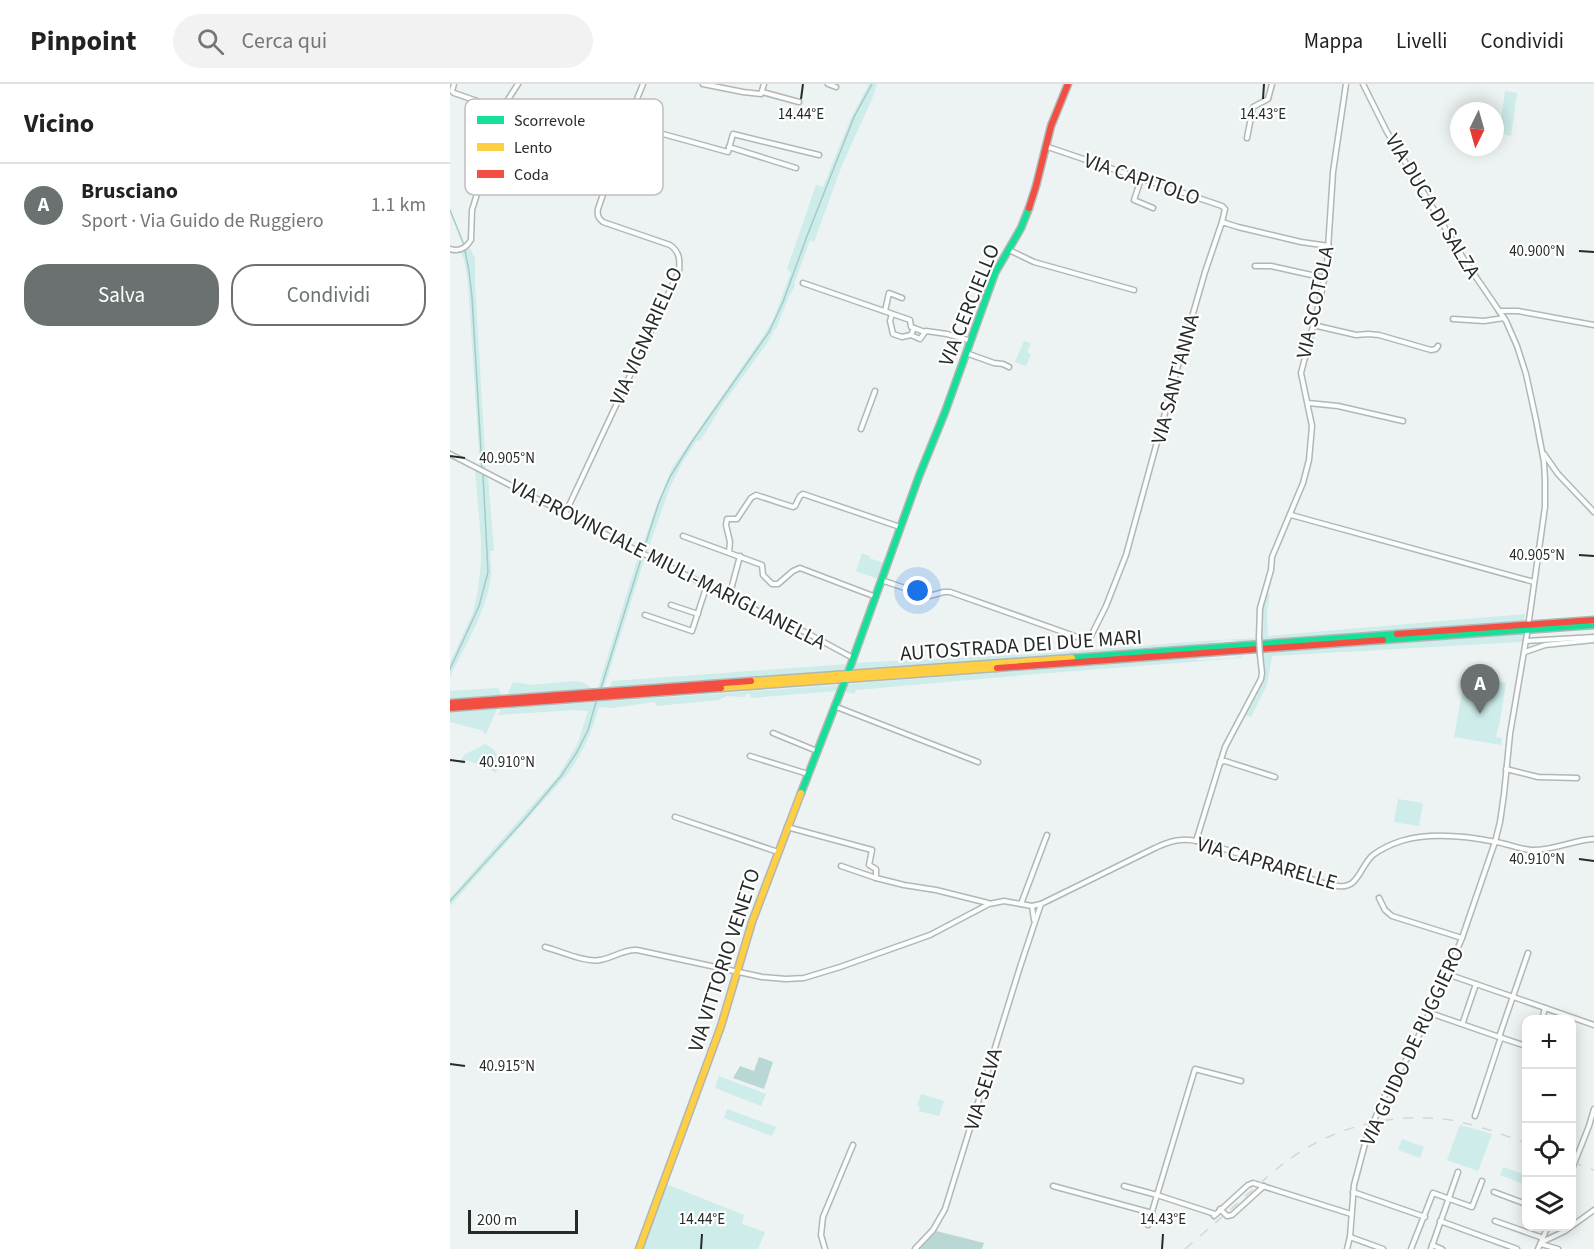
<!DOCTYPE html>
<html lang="it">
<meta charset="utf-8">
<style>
:root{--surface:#fff;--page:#f2f2f2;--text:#222;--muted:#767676;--line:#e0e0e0;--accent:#6b7170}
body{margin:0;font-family:"Source Sans 3",sans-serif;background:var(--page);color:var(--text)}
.controls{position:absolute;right:18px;bottom:18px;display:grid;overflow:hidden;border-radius:12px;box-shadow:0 3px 15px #0003}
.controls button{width:54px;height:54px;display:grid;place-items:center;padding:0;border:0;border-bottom:2px solid var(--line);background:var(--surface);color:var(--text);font:30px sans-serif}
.compass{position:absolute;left:1000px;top:18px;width:54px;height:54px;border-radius:50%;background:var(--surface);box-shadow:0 3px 15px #0003;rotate:185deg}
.scale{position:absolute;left:18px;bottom:15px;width:110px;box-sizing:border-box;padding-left:6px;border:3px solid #262b2a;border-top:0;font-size:16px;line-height:21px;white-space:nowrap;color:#262b2a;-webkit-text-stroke:4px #fff;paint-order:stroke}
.you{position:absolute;left:468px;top:507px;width:21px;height:21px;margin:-15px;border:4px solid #fff;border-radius:50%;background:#1a73e8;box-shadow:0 0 0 9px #1a73e833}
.badge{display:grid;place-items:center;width:39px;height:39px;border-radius:50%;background:var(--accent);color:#fff;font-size:20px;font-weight:700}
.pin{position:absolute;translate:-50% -50px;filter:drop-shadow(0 2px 3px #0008)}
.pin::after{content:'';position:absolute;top:32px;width:21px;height:18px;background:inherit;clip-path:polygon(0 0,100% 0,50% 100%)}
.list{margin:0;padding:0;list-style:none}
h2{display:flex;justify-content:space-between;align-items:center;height:78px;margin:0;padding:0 24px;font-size:26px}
h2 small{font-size:20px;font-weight:400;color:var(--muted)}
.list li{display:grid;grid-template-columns:39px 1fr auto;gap:18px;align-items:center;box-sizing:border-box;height:84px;padding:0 24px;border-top:2px solid var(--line)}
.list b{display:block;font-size:22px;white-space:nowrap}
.list p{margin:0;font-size:20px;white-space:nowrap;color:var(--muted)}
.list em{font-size:20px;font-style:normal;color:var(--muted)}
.actions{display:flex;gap:12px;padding:18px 24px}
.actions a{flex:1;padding:14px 0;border:2px solid var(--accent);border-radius:24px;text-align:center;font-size:21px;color:var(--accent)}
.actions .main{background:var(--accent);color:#fff}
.icon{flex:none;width:33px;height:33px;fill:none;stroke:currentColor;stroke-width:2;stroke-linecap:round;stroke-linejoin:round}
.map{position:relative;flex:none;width:1144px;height:1165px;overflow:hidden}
header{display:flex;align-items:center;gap:36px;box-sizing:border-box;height:84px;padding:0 30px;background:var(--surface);border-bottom:2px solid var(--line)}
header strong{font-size:28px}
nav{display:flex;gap:33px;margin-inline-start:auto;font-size:21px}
.search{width:420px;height:54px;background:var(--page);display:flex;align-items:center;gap:15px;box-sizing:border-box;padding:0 21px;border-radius:33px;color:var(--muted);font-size:22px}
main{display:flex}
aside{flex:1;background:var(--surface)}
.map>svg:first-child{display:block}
.green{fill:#cdecea}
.forest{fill:#b8d7d5}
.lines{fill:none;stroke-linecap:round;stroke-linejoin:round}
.stream{stroke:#a5cac7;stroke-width:1.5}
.street-casing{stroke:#b1b6b6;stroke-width:7}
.fast-casing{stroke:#b1b6b6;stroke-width:9}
.slow-casing{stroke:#b1b6b6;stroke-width:9}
.jam-casing{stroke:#b1b6b6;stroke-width:9}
.street{stroke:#fcfdfd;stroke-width:4}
.fast{stroke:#16e098;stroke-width:6}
.slow{stroke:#ffcf43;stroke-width:6}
.jam{stroke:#f24e42;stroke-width:6}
.rail{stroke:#d4d6d6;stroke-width:1.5;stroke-dasharray:10 10;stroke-linecap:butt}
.street-bridge-casing{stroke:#b1b6b6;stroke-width:7;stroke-linecap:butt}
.street-bridge{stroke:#fcfdfd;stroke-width:4}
.ticks{fill:none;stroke:#262b2a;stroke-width:2}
.labels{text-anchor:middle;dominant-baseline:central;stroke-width:4.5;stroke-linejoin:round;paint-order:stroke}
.street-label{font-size:21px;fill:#262b2a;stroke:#fff}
.key{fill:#fff;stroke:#bebfbf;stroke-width:1.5}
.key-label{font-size:16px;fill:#262b2a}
.ticks-label{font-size:15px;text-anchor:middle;fill:#262b2a;stroke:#fff;stroke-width:4.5;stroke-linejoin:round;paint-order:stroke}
</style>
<header>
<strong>Pinpoint</strong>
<div class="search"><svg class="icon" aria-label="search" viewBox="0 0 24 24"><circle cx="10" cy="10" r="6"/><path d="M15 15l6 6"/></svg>Cerca qui</div>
<nav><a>Mappa</a><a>Livelli</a><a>Condividi</a></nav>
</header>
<main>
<aside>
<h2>Vicino<small></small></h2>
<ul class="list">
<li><span class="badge">A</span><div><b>Brusciano</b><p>Sport · Via Guido de Ruggiero</p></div><em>1.1 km</em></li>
</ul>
<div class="actions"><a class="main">Salva</a><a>Condividi</a></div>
</aside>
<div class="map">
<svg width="1144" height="1165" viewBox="0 0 1144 1165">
<rect width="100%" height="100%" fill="#ecf3f2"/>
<g class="green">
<path d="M 419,0 L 427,0 L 422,15 L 392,81 L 364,158 L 360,156 L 344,200 L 345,202 L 339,212 L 326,245 L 324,245 L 320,255 L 273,320 L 250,357 L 247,356 L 232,379 L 220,403 L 197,468 L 192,464 L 204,428 L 222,384 L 314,251 L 324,234 L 341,188 L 337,185 L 366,101 L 373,103 L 401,34 Z"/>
<path d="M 1055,7 L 1067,9 L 1061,52 L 1049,49 Z"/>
<path d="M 19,163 L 25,174 L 25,199 L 36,387 L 30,384 L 18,199 L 14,175 L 11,169 Z"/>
<path d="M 574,257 L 581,259 L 577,268 L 581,270 L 576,282 L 565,278 Z"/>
<path d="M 25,385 L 38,393 L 44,467 L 40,467 C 40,475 42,483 41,491 C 37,527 15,561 0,593 L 0,579 L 23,529 L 28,506 L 31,478 L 31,456 Z"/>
<path d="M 412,469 L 420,472 L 419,474 L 434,479 L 428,495 L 406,487 Z"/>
<path d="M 189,470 L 195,473 L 154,604 L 148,604 Z"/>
<path d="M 820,509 L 817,530 L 818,552 L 1075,530 L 1074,537 L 791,558 C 781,555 767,556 757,561 L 401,586 L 404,579 L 584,570 L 753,557 L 811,554 L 811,525 L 816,510 Z"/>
<path d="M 1073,550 L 1072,558 L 822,572 L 817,601 L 801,633 L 794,631 L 810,599 L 813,590 L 813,569 Z"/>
<path d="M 791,571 L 791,574 L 587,590 L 406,606 L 404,610 L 394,607 L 396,600 L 747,574 L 748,576 L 785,574 Z"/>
<path d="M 397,580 L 395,587 L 160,604 L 162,597 Z"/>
<path d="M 1015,591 L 1056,599 L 1049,643 L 1048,643 L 1046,653 L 1052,654 L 1051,661 L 1004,653 Z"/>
<path d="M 124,597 L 133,598 L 142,605 L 57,611 L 63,598 L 82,601 Z"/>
<path d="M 389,601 L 386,607 L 301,614 L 300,610 L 296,610 L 295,613 L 277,612 L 269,616 L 206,622 L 205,618 L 161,624 L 149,623 C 141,649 134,666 119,688 L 0,822 L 0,814 L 108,692 L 128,659 L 138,627 L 124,626 L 48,631 L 51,625 Z"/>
<path d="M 47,604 L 49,605 L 51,611 L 0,615 L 0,607 Z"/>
<path d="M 47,625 L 36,650 L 31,646 L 0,638 L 0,628 Z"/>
<path d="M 35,660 C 48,666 51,675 46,689 L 36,683 L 15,676 L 13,680 L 10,679 L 14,671 Z"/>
<path d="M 948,715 L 973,719 L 969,742 L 944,738 Z"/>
<path d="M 269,992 L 316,1010 L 311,1022 L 265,1004 Z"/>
<path d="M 471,1010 L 494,1017 L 489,1032 L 469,1027 L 470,1023 L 467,1022 Z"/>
<path d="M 277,1025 L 326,1043 L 322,1052 L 274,1034 Z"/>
<path d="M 1010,1041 L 1042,1050 L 1028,1087 L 997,1076 Z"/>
<path d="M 952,1055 L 974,1063 L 970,1074 L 948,1066 Z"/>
<path d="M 1053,1083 L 1076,1091 L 1076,1101 L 1050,1091 Z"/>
<path d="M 216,1100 L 294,1131 L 292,1140 L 315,1148 L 308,1165 L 191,1165 Z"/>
</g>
<g class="forest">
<path d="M 309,973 L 323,978 L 314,1005 L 283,994 L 290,982 L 304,987 Z"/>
<path d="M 486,1147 L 534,1159 L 532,1165 L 470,1165 Z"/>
</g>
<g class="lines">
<g class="stream">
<path d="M 0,126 L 14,161"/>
<path d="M 15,167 L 19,187 L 22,213 L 32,384"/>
<path d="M 193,468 L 209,418 L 220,393 L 241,359 L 319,248 L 333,218 L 357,152 L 404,33 L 422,0"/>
<path d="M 0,585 L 29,522 L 38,488 L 33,391"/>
<path d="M 151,604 L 192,472"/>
<path d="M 0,817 L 73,737 L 111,692 L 127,668 L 138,646 L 146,618"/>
</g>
<defs>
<g id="street">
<path d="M 4,0 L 2,7 L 4,9 L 53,26"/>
<path d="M 68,0 L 57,17 L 46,49 L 98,67 L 127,73 L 162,84"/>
<path d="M 253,0 L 293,8 L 311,10 L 314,0"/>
<path d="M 378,0 L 386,3"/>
<path d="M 913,0 L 937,48 L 1015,177 L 1056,237 L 1067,262 L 1076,290 L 1086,336 L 1094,378 L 1095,396 L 1095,423 L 1079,536"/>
<path d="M 312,8 L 349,18"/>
<path d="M 177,40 L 278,68 L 283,50 L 369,71"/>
<path d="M 797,54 L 803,23 L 818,15 L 822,0"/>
<path d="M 595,62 L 772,122 L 775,125 L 772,138"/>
<path d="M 279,63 L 346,84"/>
<path d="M 691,95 L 684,116 L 703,124"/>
<path d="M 0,165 C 9,168 16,164 21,156 L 22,126 L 46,49"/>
<path d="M 559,166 L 584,178 L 684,206"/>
<path d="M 805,182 L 821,182 L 875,194"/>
<path d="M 353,199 L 460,236 L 461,243 L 475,248 L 476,247 L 497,250 L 521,257"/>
<path d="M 435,227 L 439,209 L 452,214"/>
<path d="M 1049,227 L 1068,227 L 1144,241"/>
<path d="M 442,230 L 440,237 L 443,250 L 452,253 L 461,251"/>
<path d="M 1003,235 L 1034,237 L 1054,234"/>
<path d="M 863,241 L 906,251 L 918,250 L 929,251 L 981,266 L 986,265 L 988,262"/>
<path d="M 464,244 L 461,251 L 470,255 L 475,248"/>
<path d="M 516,269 L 544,279 L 553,280 L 559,283"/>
<path d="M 858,319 L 888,322 L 953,337"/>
<path d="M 411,345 L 425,307"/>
<path d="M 0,370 L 190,468 L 308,527 L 357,549 L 403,574"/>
<path d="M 1094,370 L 1108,390 L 1144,428"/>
<path d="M 115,430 L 229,187 C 230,176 230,168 220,161 L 153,138 C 148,134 147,131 148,125 L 178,37 L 193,0"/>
<path d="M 841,431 L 1084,498"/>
<path d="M 233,452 L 312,481 L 313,491 L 322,500 L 328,500 L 343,487 L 350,484 L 426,513"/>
<path d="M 279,468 L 280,458 L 276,441 L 277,435 L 287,435 L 301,414 L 306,411 L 343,423 L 345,422 L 350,412 L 353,410 L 450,443"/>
<path d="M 431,496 L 479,512 L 494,508 L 500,508 L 633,555 L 640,554 L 656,522 L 676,471 L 729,278 L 755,188 L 772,138 L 788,143 L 851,158 L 879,162"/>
<path d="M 279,513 L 290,472"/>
<path d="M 221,521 L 248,530"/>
<path d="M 195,531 L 242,547 L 255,507 L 258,502"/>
<path d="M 809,553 L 810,524 L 821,486 L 822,473 L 853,399 L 859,376 L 862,342 L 851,289 L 871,211 L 877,180 L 883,88 L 896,0"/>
<path d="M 1076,557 L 1144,553"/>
<path d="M 1075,568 L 1095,561 L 1144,556"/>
<path d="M 384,622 L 528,678"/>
<path d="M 323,649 L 367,667"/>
<path d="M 300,672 L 358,690"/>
<path d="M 770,678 L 775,677 L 825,693"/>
<path d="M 1056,685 L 1088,693 L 1127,694"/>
<path d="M 225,733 L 328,768"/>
<path d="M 337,743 L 422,766 L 419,781 L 426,785 L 426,794"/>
<path d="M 746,757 L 775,663 L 811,595 L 812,589 L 810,571"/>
<path d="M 391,782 L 426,794 L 454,801 L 486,806 L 538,819"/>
<path d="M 929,814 L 935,826 L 942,832 L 1012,854"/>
<path d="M 571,820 L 597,751"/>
<path d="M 582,822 L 584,836"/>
<path d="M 95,863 C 110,867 136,879 150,876 C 164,874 173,865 187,866 L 312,893 L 336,895 L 354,894 L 390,883 L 480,851 L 539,820 L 554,817 L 582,822 L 591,820 L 705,764 C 714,760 722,756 731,756 C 744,755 755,759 767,763 C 795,771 821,781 849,790 C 861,795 875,801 888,802 C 909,805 910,782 923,771 C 931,765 942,760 951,757 C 981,748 1016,752 1046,758 C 1058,760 1070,765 1081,766 C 1103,767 1123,756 1144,755"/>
<path d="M 997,890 L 1144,941"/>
<path d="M 980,929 L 1049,953 L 1078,869"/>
<path d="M 1092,936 L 1095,924"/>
<path d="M 1013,938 L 1026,900"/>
<path d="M 1052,954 L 1076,962"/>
<path d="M 1025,1032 L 1051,953"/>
<path d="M 1122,1085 L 1139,1042 L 1144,1025"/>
<path d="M 603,1102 L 702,1129"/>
<path d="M 674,1102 L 707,1111 L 698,1141"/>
<path d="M 903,1108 L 975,1133"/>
<path d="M 1044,1108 L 1076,1120"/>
<path d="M 770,1125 L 777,1132 L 782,1131 L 814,1102"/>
<path d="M 765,1130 L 707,1111 L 745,985 L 791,997"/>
<path d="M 764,1132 L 798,1101 L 803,1099 L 901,1130"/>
<path d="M 990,1137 L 1067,1165"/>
<path d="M 1045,1137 L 1093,1154"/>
<path d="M 900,1153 L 933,1165"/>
<path d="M 1092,1158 L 1115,1147 L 1144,1126"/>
<path d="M 1091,1160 L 1108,1165"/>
<path d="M 982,1161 L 992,1165"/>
<path d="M 375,1165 L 371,1151 L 373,1133 L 403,1061"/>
<path d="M 465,1165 L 483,1146 L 495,1125 L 570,883 L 591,820"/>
<path d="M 897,1165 L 900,1153 L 904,1101 L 916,1056 L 934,1013 L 962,966 L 992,902 L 1012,854 L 1045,758 L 1050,738 L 1054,710 L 1060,650 L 1077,550"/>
<path d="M 961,1165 L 983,1109 L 1022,1123 L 1032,1097"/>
<path d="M 981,1165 L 1008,1088"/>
<path d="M 1088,1165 L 1098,1142"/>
</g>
<g id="fast">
<path d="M 933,556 L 1144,541"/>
<path d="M 622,574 L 947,550"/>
<path d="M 399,586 L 469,392 L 495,328 L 545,189 L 571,144 L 579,124"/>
<path d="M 351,709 L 394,599"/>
</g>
<g id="slow">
<path d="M 301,597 L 622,574"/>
<path d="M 271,604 L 547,584"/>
<path d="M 189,1165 L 271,942 L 302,838 L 351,709"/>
</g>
<g id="jam">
<path d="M 579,124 L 586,102 L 601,42 L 618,0"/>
<path d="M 947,550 L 1144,536"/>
<path d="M 547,584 L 933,556"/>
<path d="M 0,619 L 301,597"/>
<path d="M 0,624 L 271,604"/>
</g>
</defs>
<use href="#street" class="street-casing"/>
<use href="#fast" class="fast-casing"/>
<use href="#slow" class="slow-casing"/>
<use href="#jam" class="jam-casing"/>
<use href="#street" class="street"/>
<use href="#fast" class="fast"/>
<use href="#slow" class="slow"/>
<use href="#jam" class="jam"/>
<g class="rail">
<path d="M 1122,1078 L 1144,1086"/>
<path d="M 735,1165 C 756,1147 777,1129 798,1110 C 816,1094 834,1077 855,1065 C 900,1038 955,1028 1006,1037 C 1031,1042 1053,1051 1076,1059"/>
</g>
<defs>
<path id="street-bridge" d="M 809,553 L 810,571"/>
</defs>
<use href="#street-bridge" class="street-bridge-casing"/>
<use href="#street-bridge" class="street-bridge"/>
</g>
<path class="ticks" d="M 351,15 L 353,0M 813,15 L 814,0M 1129,167 L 1144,168M 0,372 L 15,374M 1129,471 L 1144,472M 0,676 L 15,678M 1129,775 L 1144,777M 0,980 L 15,982M 251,1165 L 252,1150M 712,1165 L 713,1150"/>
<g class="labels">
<g class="street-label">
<text transform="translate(692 95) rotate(19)">VIA CAPITOLO</text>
<text transform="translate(983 122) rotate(59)">VIA DUCA DI SALZA</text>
<text transform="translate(865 218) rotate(-78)">VIA SCOTOLA</text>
<text transform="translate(519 221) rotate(-68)">VIA CERCIELLO</text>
<text transform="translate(196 252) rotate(-66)">VIA VIGNARIELLO</text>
<text transform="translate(725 295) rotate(-75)">VIA SANT'ANNA</text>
<text transform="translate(218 480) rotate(27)">VIA PROVINCIALE MIULI-MARIGLIANELLA</text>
<text transform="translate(571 561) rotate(-4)">AUTOSTRADA DEI DUE MARI</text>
<text transform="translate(817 779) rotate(16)">VIA CAPRARELLE</text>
<text transform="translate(274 876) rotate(-72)">VIA VITTORIO VENETO</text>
<text transform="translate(962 962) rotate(-65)">VIA GUIDO DE RUGGIERO</text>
<text transform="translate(533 1005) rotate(-73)">VIA SELVA</text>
</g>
</g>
<rect x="15" y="15" width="198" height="96" rx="9" class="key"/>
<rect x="27" y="32" width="27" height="8" fill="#16e098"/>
<rect x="27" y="59" width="27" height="8" fill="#ffcf43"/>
<rect x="27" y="86" width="27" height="8" fill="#f24e42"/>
<g class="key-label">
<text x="64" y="42">Scorrevole</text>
<text x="64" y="69">Lento</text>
<text x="64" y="96">Coda</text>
</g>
<g class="ticks-label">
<text x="351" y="35">14.44°E</text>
<text x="813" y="35">14.43°E</text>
<text x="1087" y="172">40.900°N</text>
<text x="57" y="379">40.905°N</text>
<text x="1087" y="476">40.905°N</text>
<text x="57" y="683">40.910°N</text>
<text x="1087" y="780">40.910°N</text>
<text x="57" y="987">40.915°N</text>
<text x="252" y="1140">14.44°E</text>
<text x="713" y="1140">14.43°E</text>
</g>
</svg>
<div class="controls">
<button>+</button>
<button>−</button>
<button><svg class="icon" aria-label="locate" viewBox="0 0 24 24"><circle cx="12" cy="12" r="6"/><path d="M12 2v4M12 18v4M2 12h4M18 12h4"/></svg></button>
<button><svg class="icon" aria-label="layers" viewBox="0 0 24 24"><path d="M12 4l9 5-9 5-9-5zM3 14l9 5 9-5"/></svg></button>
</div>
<svg class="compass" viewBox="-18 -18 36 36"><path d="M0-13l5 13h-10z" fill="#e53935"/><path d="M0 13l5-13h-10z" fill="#767676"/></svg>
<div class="scale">200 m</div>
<div class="you"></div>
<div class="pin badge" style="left:1030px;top:630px">A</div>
</div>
</main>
